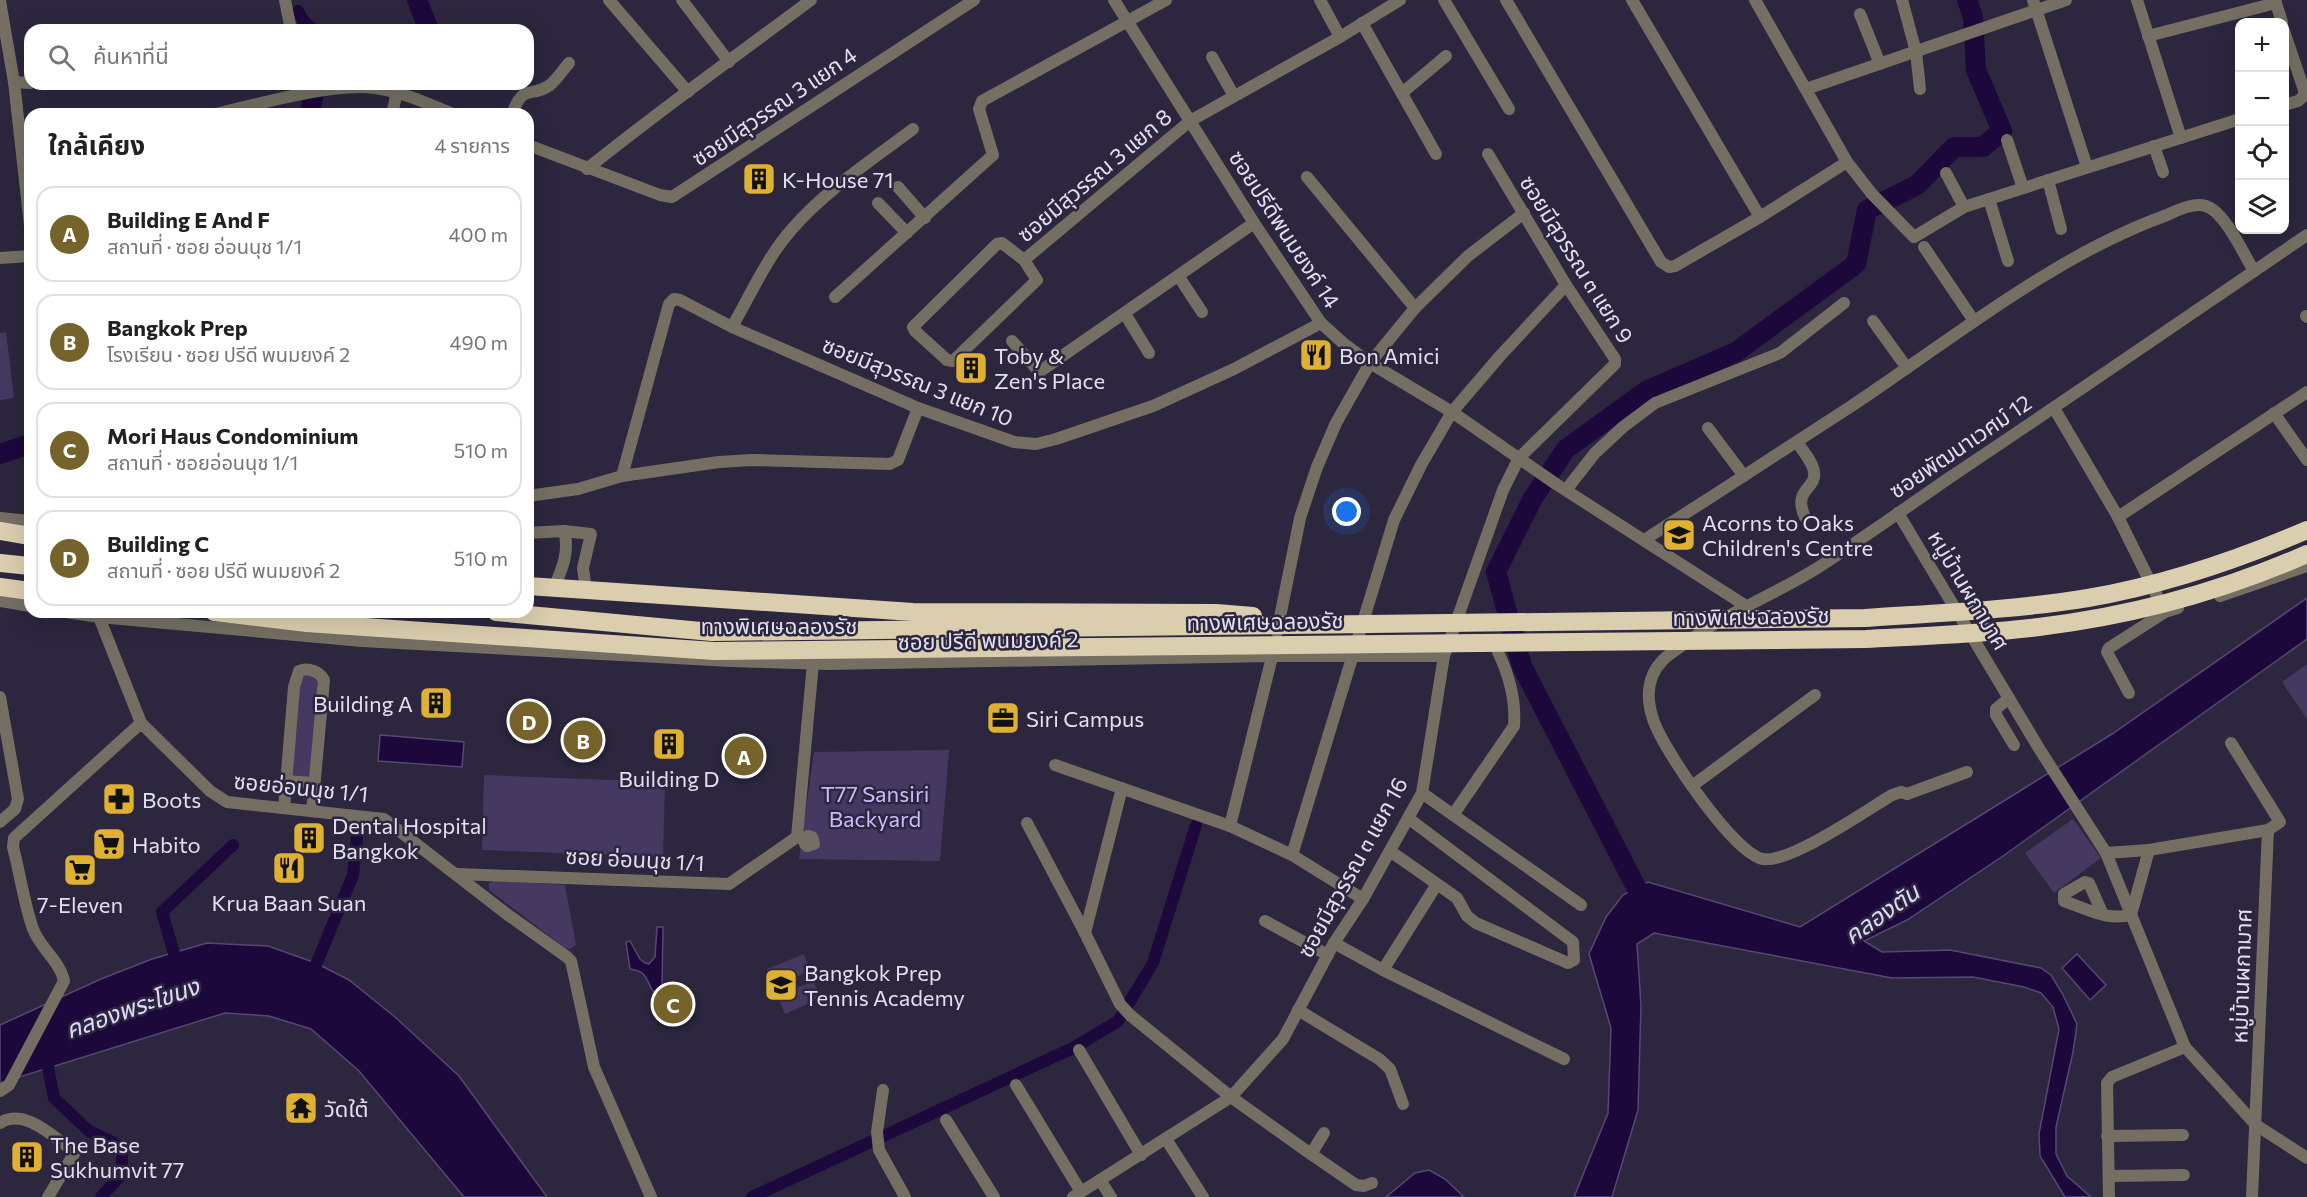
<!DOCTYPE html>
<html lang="th">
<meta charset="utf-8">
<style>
:root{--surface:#fff;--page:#f2f2f2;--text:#202124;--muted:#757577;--line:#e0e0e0;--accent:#76622b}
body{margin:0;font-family:Commissioner,"Noto Sans Thai",sans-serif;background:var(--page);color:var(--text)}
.controls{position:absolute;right:18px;top:18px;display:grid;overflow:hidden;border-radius:12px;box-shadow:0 6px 24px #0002}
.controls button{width:54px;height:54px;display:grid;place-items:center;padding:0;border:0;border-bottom:2px solid var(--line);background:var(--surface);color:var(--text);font:30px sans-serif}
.you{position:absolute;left:1347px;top:512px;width:21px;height:21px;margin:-15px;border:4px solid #fff;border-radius:50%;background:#1a73e8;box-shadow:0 0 0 9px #1a73e833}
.badge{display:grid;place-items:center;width:39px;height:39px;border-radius:50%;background:var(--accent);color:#fff;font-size:20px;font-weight:700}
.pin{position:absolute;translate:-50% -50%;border:3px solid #fff;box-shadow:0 2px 6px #0006}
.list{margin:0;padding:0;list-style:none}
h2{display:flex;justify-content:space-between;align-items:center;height:78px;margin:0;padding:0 24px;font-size:26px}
h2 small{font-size:20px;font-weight:400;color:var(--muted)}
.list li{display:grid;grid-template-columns:39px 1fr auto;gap:18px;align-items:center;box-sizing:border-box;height:96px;margin:0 12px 12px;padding:0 12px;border:2px solid var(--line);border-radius:18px}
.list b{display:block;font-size:22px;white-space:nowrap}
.list p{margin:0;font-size:20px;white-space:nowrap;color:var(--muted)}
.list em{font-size:20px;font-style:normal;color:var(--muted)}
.icon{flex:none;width:33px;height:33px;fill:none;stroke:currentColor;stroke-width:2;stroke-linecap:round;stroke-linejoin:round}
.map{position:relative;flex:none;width:2307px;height:1197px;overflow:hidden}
.search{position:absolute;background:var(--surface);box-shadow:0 6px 24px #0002;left:24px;top:24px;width:510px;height:66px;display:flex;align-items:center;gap:15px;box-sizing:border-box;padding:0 21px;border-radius:18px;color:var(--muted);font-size:22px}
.panel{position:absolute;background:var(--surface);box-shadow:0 6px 24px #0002;left:24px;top:108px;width:510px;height:510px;border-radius:18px}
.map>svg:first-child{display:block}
.green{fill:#453962}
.water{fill:#1c083b;stroke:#574871;stroke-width:1.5}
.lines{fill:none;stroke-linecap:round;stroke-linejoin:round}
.canal{stroke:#1c083b;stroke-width:12}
.river{stroke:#1c083b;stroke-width:20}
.street{stroke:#746f62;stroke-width:12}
.highway{stroke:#dbceaf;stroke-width:18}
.labels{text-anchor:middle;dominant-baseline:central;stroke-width:5;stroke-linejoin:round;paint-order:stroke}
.street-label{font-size:22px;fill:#e2dfef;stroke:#2c263e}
.poi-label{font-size:22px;fill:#e2dfef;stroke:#2c263e;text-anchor:start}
.park-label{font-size:22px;fill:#cbbafe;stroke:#2c263e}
.water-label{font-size:24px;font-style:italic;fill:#e0d8fb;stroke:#2c263e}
</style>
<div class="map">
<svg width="2307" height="1197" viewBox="0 0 2307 1197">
<rect width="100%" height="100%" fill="#2c263e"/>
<g class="green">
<path d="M 6,332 L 14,398 L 0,400 L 0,333 Z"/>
<path d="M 2307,664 L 2307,719 L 2282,682 Z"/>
<path d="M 314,675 L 319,682 L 311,779 L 290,779 L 299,680 L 302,676 Z"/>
<path d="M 949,750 L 940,861 L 799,859 L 814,752 Z"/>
<path d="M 484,775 L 665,782 L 663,857 L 482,850 Z"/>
<path d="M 2073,819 L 2101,858 L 2054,893 L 2025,853 Z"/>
<path d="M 493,881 L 565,885 L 576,945 L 570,949 L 565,948 L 489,890 L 489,883 Z"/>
<path d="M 804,954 L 810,971 L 774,986 L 767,969 Z"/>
<path d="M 813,981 L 821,998 L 785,1014 L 778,996 Z"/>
</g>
<g class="water">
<path d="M 2307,598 L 2307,639 L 2003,856 L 1907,920 L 1864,941 L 1882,952 L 1950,950 L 2041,968 L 2051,975 L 2062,993 L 2077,1024 L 2073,1052 L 2056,1127 L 2056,1154 L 2067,1176 L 2091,1197 L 2065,1197 L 2040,1156 L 2039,1134 L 2059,1029 L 2053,1007 L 2041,993 L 2024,987 L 1973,977 L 1892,978 L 1654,933 L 1637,944 L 1641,1006 L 1638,1110 L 1612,1197 L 1574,1197 L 1608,1113 L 1611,1028 L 1589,954 L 1606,917 L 1623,895 L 1648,882 L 1800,927 L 2112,734 Z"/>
<path d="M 380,735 L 464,742 L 462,767 L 378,761 Z"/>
<path d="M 657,927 L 663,927 L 662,986 L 659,992 L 653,991 C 645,977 646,971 630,969 L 626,942 L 630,941 L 640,959 L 645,963 L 649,964 L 655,957 Z"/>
<path d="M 207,943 L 268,946 L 316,963 L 349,980 L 395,1017 L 459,1076 L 547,1197 L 464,1197 L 359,1071 L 311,1029 L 269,1016 L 225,1013 L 0,1083 L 0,1025 L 101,979 L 152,959 Z"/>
<path d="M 2077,954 L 2106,985 L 2090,1000 L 2062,968 Z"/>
<path d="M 1429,1170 L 1445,1179 L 1464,1197 L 1386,1197 L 1415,1173 Z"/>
</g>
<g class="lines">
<g class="canal">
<path d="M 298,11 L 303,20 L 313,30"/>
<path d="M 178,967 L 162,912 L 233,845"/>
<path d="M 311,977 L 353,875 L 357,838"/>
<path d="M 45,1052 L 54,1098 L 89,1131 L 114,1143 L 122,1153 L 122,1174 L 101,1197"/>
<path d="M 752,1197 L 1073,1048 L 1118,1021 L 1153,963 L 1196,825"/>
</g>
<g class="river">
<path d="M 417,0 L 429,30"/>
<path d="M 313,114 L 311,107 L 316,84"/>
<path d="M 0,454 L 30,444"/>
<path d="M 1649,912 L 1522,666 L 1496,572 L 1533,498 L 1566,449 L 1646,391 L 1736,352 L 1856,264 L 1867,210 L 1917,185 L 1954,147 L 1983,147 L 2002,131 L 1976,70 L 1973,17 L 1967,0"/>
</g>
<g class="street">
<path d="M 285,0 L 291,30"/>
<path d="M 609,0 L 688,92"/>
<path d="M 682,0 L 729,62"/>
<path d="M 1114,0 L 1254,223 L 1321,323 L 1343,343 L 1370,363 L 1452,412 L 1556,484 L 1746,606"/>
<path d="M 1320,0 L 1340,37"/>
<path d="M 1444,0 L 1509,109"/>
<path d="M 1506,0 L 1661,262 L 1669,267 L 1675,266 L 1760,217 L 1847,162"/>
<path d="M 1632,0 L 1760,217"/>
<path d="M 1755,0 L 1847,162 L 1872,194 L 1914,237 L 1964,207 L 2240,119"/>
<path d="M 1902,0 L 1916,52 L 1920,89"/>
<path d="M 2033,0 L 2087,167"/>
<path d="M 2137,0 L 2181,138"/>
<path d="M 2275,0 L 2282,22"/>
<path d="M 0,1 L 14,82 L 30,226"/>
<path d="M 1860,14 L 1880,64"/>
<path d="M 1362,23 L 1436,154"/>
<path d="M 2284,31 L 2304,90 L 2304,96 L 2298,101 L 2284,105"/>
<path d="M 2148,36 L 2276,3"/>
<path d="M 1212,57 L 1234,96"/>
<path d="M 14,82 L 30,83"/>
<path d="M 1806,89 L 2066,0"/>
<path d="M 1402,93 L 1446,56"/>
<path d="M 215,114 C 258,104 321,86 365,87 C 396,89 425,102 453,114"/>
<path d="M 392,114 L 397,92"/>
<path d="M 512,114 C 524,82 530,99 550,85 C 557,79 563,70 569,63"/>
<path d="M 2007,140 L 2023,188"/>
<path d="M 528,145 L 660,195 L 672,197 L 974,0"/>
<path d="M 2154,146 L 2163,172"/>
<path d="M 587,169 C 660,110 736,56 811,0"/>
<path d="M 1946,173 L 1964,207"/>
<path d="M 1307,177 L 1415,308"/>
<path d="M 2048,180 L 2061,229"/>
<path d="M 898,187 L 925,218"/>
<path d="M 1989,199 L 2008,261"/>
<path d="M 878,203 L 907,233"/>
<path d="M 1002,243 L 1024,260 L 1037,280 L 953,361 L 947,360 L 915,331 L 913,327 L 997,244 Z"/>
<path d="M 1924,247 L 1974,321"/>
<path d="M 0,258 L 30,256"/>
<path d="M 1024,260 L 1190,121 L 1340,37 L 1400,0"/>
<path d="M 1179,277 L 1202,312"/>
<path d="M 835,297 L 993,155 L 979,109 L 982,101 L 1166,0"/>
<path d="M 1125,314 L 1149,353"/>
<path d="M 2306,316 L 2307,317"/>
<path d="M 1873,321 L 1907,368"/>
<path d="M 732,327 C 751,294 767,257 792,229 C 826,190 872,160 913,129"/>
<path d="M 1012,341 L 1036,368 L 1042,370 L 1254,223"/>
<path d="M 2054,408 L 2118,517 L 2164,610"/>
<path d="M 2274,413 L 2307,460"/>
<path d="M 1708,428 L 1744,476"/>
<path d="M 1797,442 C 1802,450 1813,462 1814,472 C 1817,489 1792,489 1805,517"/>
<path d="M 622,476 L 669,304 L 674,299 L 680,300 L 732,327 L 918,408 L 1014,442 L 1036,444 L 1056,439 L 1153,406 L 1234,369 L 1321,323"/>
<path d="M 1566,490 L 1595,453 L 1623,427 L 1655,403 L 1780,353 L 1844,303"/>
<path d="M 528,496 L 578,489 L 622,476 L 719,462 L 752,460 L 890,464 L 898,460 L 918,408"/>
<path d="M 1898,513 L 2040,750 L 2106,853 L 2185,1047 L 2256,1125 L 2307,1158"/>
<path d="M 2118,517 L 2307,392"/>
<path d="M 0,518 L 30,521"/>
<path d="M 528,533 L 564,531 L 591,534 L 583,568 L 586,590"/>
<path d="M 1644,540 C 1713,496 1781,452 1850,407 C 1951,340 2053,256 2167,215 C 2178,210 2194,202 2206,206 C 2225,212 2244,255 2254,271"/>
<path d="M 554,588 C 562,569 570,551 564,531"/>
<path d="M 2220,596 L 2307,566"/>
<path d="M 0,601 L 30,606"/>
<path d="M 66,612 L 99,617 L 362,641 L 731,661 L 829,664 L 1273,656 L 1444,656"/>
<path d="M 99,617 L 141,723"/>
<path d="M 1277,632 L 1300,518 L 1317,467 L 1336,423 L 1370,363 L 1415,308 L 1468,256 L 1524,213"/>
<path d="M 2129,693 L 2107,652 L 2109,648 L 2165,612 L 2178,608"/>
<path d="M 0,697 L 18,799 L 15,809 L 0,822"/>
<path d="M 2009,698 L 1996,709 L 1996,715 L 2014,745"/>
<path d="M 1055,765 L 1230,826 L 1292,855 L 1363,899"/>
<path d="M 1967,772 L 1907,794 L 1901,792 L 1892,795 C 1867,810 1789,864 1763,859 C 1734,854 1662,748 1653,719 C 1646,698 1647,676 1663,660 C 1670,653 1679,648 1687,642 C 1728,612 1776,594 1819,567 C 1863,538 1906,508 1949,478 C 2069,398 2188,316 2307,235"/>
<path d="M 286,781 L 314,783"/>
<path d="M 1692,786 L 1815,695"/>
<path d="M 1122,788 L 1085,933 L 1120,1004 L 1130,1015 L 1231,1097 L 1308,1152 L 1311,1154 L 1324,1133"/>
<path d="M 1422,793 L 1581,905"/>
<path d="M 284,808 L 294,687 L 299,671 C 308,667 319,671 324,680 L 312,811"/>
<path d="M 1453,815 L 1514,726 C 1516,700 1509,675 1498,652"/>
<path d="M 1027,823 L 1085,933"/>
<path d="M 1230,826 L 1274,649"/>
<path d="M 797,837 L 804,839 L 808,836 L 812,837 L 814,844 L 807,846 L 805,844 L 804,839"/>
<path d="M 1390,851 L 1457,898 L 1467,916 L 1476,923 L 1568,963 L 1574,960 L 1573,942 L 1408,818"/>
<path d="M 2106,853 L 2149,850"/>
<path d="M 1292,855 L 1394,520 L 1421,465 L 1452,412 L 1500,356 L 1566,285"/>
<path d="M 457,874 L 729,884 L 797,837 L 813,663"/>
<path d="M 2103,915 L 2089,883 L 2085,882 L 2064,894 L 2064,901 C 2086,909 2108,921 2131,915"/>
<path d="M 2131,915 L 2149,850 L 2268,830 L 2280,822 L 2231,743"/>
<path d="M 1265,921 L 1328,955"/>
<path d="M 1334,943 L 1383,970 L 1564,1059"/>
<path d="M 1383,970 L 1437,884"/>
<path d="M 1298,1010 L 1379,1059 L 1390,1069 L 1403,1104"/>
<path d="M 1079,1050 L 1141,1155"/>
<path d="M 1016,1085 L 1081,1192"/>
<path d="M 883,1090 L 877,1132 L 879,1150 L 905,1197"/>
<path d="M 0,1091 L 9,1085 L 64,981 C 60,961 40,948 33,929 C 24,903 20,874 13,847 L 14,838 L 141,723 L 210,791 L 227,802 L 384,819 L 508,915 L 567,957 L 571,961 L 594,1067 L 651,1197"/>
<path d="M 946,1120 L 994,1197"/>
<path d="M 0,1123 C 25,1107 54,1138 75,1152 L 48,1197"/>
<path d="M 2107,1136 L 2183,1135"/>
<path d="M 1166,1139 L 1203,1197"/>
<path d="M 1311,1154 L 1356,1185 L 1364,1186 L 1372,1183"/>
<path d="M 2109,1176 L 2184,1175"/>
<path d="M 1100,1180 L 1111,1197"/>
<path d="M 1073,1197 L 1231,1097 L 1283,1039 L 1334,943 L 1363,899 L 1422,793 L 1444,656 L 1503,490 L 1519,458 L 1615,364 L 1615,359 L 1566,285 L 1488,154"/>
<path d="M 2109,1197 L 2107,1083 L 2112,1077 L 2185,1047"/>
<path d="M 2252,1197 L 2268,830"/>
</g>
<g class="highway">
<path d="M 0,531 L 30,536"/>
<path d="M 0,563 L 30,566"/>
<path d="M 528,586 L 913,612 L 1216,613 L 1253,616"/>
<path d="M 0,587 L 30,591"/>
<path d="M 214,612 L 307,623 L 714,651 L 1866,639 C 1924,636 1982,634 2039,627 C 2131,616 2223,591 2307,554"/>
<path d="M 496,612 L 712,632 L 1865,618 C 1939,613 2015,610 2088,598 C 2164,585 2237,560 2307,530"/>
</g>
</g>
<defs>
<symbol id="building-square" viewBox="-11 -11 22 22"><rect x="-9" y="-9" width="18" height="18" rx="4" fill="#dfb133" stroke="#2c263e"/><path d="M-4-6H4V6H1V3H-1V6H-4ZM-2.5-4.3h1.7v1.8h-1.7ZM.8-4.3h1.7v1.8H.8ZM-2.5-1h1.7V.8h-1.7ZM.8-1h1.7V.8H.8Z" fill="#111"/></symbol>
<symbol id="restaurant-square" viewBox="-11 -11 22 22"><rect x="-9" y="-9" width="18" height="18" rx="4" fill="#dfb133" stroke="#2c263e"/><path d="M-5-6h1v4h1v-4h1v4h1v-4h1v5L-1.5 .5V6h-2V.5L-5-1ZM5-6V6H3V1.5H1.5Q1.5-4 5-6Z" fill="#111"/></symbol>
<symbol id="school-square" viewBox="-11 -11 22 22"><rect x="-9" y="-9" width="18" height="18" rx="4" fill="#dfb133" stroke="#2c263e"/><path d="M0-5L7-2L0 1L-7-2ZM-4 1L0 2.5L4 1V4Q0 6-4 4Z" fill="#111"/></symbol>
<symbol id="office-square" viewBox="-11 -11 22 22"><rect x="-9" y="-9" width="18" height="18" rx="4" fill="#dfb133" stroke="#2c263e"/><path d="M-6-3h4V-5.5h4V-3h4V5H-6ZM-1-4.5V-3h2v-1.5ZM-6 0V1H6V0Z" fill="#111"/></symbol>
<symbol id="pharmacy-square" viewBox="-11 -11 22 22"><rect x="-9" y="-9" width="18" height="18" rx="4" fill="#dfb133" stroke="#2c263e"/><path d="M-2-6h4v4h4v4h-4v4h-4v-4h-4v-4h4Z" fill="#111"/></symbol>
<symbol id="supermarket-square" viewBox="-11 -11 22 22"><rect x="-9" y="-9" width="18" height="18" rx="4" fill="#dfb133" stroke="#2c263e"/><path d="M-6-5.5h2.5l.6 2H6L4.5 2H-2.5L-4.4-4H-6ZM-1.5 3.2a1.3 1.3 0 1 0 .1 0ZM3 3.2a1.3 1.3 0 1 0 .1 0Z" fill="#111"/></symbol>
<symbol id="temple-square" viewBox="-11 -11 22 22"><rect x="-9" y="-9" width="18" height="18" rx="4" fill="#dfb133" stroke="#2c263e"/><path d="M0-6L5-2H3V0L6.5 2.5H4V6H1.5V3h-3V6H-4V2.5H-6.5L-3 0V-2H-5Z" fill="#111"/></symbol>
</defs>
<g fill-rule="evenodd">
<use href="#building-square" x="740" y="160" width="38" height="38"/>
<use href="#restaurant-square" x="1297" y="336" width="38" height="38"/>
<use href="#building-square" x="952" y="349" width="38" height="38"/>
<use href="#school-square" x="1660" y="516" width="38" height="38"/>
<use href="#building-square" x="417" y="684" width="38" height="38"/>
<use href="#office-square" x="984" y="699" width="38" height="38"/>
<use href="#building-square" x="650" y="725" width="38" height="38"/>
<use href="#pharmacy-square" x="100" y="780" width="38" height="38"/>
<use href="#building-square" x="290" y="819" width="38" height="38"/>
<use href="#supermarket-square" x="90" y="825" width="38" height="38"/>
<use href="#restaurant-square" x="270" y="849" width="38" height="38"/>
<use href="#supermarket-square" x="61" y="851" width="38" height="38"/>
<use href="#school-square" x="762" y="966" width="38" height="38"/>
<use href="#temple-square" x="282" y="1089" width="38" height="38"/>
<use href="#building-square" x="8" y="1138" width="38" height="38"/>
</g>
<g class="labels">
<g class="street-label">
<text transform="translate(774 106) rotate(-34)">ซอยมีสุวรรณ 3 แยก 4</text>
<text transform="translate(1094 175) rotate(-40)">ซอยมีสุวรรณ 3 แยก 8</text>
<text transform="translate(1285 229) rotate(57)">ซอยปรีดีพนมยงค์ 14</text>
<text transform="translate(1577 259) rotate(58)">ซอยมีสุวรรณ ๓ แยก 9</text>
<text transform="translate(918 381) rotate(22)">ซอยมีสุวรรณ 3 แยก 10</text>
<text transform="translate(1960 446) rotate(-34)">ซอยพัฒนาเวศม์ 12</text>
<text transform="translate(1969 590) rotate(59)">หมู่บ้านผกามาศ</text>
<text transform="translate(1751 616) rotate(-1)">ทางพิเศษฉลองรัช</text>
<text transform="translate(1265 621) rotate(-1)">ทางพิเศษฉลองรัช</text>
<text x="779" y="625">ทางพิเศษฉลองรัช</text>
<text transform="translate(988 640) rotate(-1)">ซอย ปรีดี พนมยงค์ 2</text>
<text transform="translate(301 787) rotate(6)">ซอยอ่อนนุช 1/1</text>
<text transform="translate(635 859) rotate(3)">ซอย อ่อนนุช 1/1</text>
<text transform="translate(1352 867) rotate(-61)">ซอยมีสุวรรณ ๓ แยก 16</text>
<text transform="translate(2241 976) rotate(-88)">หมู่บ้านผกามาศ</text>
</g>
<g class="poi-label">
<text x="782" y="179">K-House 71</text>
<text x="994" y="355">Toby &amp;<tspan x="994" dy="25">Zen's Place</tspan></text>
<text x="1339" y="355">Bon Amici</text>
<text x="1702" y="522">Acorns to Oaks<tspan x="1702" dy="25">Children's Centre</tspan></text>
<text x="413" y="703" text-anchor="end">Building A</text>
<text x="1026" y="718">Siri Campus</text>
<text x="669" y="778" text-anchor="middle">Building D</text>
<text x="142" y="799">Boots</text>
<text x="332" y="825">Dental Hospital<tspan x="332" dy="25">Bangkok</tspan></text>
<text x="132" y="844">Habito</text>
<text x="289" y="902" text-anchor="middle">Krua Baan Suan</text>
<text x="80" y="904" text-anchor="middle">7-Eleven</text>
<text x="804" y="972">Bangkok Prep<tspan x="804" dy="25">Tennis Academy</tspan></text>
<text x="324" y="1108">วัดใต้</text>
<text x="50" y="1144">The Base<tspan x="50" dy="25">Sukhumvit 77</tspan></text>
</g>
<g class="park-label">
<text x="875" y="793">T77 Sansiri<tspan x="875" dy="25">Backyard</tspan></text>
</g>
<g class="water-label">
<text transform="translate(1881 913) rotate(-35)">คลองตัน</text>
<text transform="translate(132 1007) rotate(-19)">คลองพระโขนง</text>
</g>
</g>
</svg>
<div class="controls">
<button>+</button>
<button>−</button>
<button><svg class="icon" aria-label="locate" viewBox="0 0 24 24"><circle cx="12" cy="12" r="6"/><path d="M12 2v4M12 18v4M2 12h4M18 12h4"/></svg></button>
<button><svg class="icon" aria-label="layers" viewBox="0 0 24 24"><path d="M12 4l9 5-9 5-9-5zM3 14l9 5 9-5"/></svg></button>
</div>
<div class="you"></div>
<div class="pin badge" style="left:744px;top:756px">A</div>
<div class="pin badge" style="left:583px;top:740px">B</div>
<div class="pin badge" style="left:673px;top:1004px">C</div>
<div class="pin badge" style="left:529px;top:721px">D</div>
<div class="search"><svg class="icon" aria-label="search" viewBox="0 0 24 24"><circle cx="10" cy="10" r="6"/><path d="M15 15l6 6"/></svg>ค้นหาที่นี่</div>
<section class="panel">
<h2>ใกล้เคียง<small>4 รายการ</small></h2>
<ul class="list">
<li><span class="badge">A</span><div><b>Building E And F</b><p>สถานที่ · ซอย อ่อนนุช 1/1</p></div><em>400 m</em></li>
<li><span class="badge">B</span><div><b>Bangkok Prep</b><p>โรงเรียน · ซอย ปรีดี พนมยงค์ 2</p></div><em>490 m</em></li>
<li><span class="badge">C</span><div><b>Mori Haus Condominium</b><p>สถานที่ · ซอยอ่อนนุช 1/1</p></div><em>510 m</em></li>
<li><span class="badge">D</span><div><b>Building C</b><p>สถานที่ · ซอย ปรีดี พนมยงค์ 2</p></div><em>510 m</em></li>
</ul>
</section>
</div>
